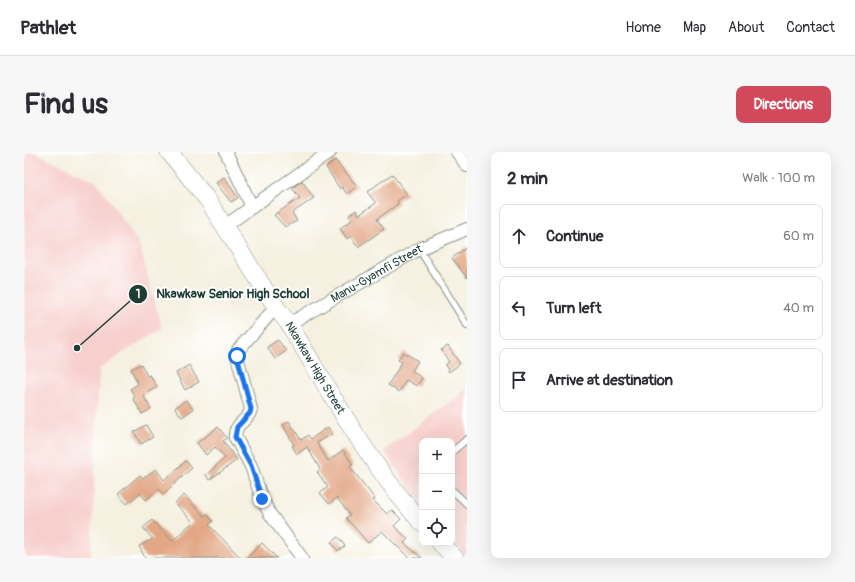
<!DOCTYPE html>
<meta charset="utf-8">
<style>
:root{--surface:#fff;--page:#f7f7f7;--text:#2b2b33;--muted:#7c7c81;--line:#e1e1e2;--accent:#d1495b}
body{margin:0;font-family:Pangolin,sans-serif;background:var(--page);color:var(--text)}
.controls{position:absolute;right:12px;bottom:12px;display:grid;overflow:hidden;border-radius:8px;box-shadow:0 4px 16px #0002}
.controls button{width:36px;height:36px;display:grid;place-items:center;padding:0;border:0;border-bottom:1px solid var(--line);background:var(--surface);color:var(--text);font:20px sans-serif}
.stop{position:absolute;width:12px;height:12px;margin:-9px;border:3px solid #1a73e8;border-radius:50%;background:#fff}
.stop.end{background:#1a73e8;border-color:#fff;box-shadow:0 1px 4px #0008}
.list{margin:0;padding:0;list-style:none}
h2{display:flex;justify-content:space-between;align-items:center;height:52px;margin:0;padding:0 16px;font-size:17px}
h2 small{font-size:13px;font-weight:400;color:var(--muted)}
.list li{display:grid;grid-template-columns:26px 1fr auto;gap:12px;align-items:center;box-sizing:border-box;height:64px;margin:0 8px 8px;padding:0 8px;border:1px solid var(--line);border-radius:8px}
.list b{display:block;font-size:15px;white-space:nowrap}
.list em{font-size:13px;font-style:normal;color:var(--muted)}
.icon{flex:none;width:22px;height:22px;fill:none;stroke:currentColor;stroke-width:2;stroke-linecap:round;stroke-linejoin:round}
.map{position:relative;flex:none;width:443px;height:406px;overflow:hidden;border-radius:8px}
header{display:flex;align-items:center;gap:24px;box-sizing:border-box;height:56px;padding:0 20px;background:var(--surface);border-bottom:1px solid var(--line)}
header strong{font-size:19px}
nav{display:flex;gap:22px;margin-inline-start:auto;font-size:14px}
.intro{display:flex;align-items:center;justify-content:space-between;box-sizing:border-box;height:96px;padding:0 24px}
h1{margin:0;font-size:28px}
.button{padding:10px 18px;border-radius:8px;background:var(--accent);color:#fff;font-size:14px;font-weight:700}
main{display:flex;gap:24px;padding:0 24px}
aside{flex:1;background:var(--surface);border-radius:8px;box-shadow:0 4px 16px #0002}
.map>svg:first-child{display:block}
.built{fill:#f7d0cd}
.building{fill:#e3a786}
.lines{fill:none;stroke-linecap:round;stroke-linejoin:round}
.service-casing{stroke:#8a968a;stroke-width:8}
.minor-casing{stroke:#8a968a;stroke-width:14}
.secondary-casing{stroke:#8a968a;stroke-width:18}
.service{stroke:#fff;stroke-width:6}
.minor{stroke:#fff;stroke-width:12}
.secondary{stroke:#fff;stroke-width:17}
.route{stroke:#1a73e8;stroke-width:5}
.labels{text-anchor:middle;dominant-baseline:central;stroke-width:4;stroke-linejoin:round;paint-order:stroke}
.street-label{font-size:12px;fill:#1f3d34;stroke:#fff}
.leader{fill:none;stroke:#1f3d34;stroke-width:1.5}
.callout-dot{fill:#1f3d34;stroke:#fff;stroke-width:1.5}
.mark-label{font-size:12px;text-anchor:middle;font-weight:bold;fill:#fff}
.callout-label{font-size:13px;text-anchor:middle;font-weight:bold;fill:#1f3d34;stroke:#fff;stroke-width:4;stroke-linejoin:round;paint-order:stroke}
</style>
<header>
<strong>Pathlet</strong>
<nav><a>Home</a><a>Map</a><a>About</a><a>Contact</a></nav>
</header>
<div class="intro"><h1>Find us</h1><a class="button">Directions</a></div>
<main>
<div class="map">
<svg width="443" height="406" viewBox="0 0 443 406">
<rect width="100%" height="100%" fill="#fff"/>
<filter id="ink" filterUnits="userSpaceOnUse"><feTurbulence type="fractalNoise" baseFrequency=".025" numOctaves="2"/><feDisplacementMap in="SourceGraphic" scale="8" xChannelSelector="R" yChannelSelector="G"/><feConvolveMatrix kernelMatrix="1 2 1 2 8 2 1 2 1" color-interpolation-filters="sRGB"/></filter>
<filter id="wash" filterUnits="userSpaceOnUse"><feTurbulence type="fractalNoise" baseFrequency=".012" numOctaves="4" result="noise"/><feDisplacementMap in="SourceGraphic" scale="16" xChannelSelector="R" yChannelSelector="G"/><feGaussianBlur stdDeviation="0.9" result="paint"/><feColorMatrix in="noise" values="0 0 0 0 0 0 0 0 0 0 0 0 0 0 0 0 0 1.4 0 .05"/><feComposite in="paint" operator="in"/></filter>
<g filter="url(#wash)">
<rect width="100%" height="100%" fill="#f5f0df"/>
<g class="built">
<path d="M 0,0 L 10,0 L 73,30 L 115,92 L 138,176 L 75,217 L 67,406 L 0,406 Z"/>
<path d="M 443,237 L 443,403 L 441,404 L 428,388 L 428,289 L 398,289 L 398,353 L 360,299 Z"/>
</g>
<g id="blocks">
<g class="building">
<path d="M 311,8 L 333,34 L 323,42 L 318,35 L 316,37 L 302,15 Z"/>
<path d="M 368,22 L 383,42 L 373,49 L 375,51 L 353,67 L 360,77 L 334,95 L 327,84 L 323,87 L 316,76 L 328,68 L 325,63 L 332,58 L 335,63 L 352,51 L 343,40 Z"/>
<path d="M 200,25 L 214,46 L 207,50 L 192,31 Z"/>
<path d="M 278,29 L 290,46 L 268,61 L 273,69 L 261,75 L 250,63 L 276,46 L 268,36 Z"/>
<path d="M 443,95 L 443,126 L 428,106 Z"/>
<path d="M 254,188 L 262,199 L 251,207 L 243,195 Z"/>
<path d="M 424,194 L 436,212 L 425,220 L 421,213 L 425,210 L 417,198 Z"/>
<path d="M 379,200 L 394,209 L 388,219 L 398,226 L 393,234 L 382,228 L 375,240 L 364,233 L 378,210 L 374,208 Z"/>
<path d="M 117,212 L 123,224 L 126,223 L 133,235 L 119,243 L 127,257 L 118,262 L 109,246 L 111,245 L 106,237 L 114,232 L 107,217 Z"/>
<path d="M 165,213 L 175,230 L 161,238 L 152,221 Z"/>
<path d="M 162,248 L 169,257 L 158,265 L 151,256 Z"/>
<path d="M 265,269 L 277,288 L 284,283 L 287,287 L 304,275 L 308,282 L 293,291 L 304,309 L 319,298 L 329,313 L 326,315 L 351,347 L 349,348 L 363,362 L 368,358 L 377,367 L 370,374 L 384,387 L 380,391 L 398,406 L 385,406 L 358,379 L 344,391 L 322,366 L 326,363 L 313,346 L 305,352 L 296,341 L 304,335 L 293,320 L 296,317 L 283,295 L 273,302 L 268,294 L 270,293 L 259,273 Z"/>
<path d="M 122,273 L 129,285 L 117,292 L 110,280 Z"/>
<path d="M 194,275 L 203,286 L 199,289 L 213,308 L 185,328 L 182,323 L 201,306 L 191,295 L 182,303 L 173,291 Z"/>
<path d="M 162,309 L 168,316 L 139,342 L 135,337 L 122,348 L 116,341 L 103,352 L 94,342 L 116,323 L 119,326 L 132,317 L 140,328 Z"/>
<path d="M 160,343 L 180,364 L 183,362 L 189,369 L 185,373 L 217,406 L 121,406 L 115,394 L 129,387 L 119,376 L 128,368 L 148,389 L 169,370 L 151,351 Z"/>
<path d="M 314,385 L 321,394 L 314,399 L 307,390 Z"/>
<path d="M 238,391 L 253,406 L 223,406 Z"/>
</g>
</g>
</g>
<g filter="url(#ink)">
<use href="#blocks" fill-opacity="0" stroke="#8a968a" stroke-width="1"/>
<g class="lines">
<defs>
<g id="service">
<path d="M 395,97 L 443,173"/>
<path d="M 428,300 L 443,287"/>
<path d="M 428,338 L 443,352"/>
</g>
<g id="minor">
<path d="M 202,0 L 228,55"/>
<path d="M 433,0 L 443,14"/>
<path d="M 201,74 L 306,0"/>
<path d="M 252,155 L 214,198 L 213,204 L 227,257 C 225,269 210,271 211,285 L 227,314 L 238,347 L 246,362 L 278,406"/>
<path id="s1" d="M 265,172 L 395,97 L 443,77"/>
</g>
<g id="secondary">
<path id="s2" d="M 145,0 L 183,47 L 252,155 L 265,172 C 306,240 345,312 398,371"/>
<path d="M 416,391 L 431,406"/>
</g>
</defs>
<use href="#service" class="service-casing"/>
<use href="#minor" class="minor-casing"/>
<use href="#secondary" class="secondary-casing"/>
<use href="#service" class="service"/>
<use href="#minor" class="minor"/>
<use href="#secondary" class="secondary"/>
</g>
</g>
<g class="lines" filter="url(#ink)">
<path class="route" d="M 213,204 L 227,257 L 226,261 L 213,275 L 211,285 L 227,314 L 238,347"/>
</g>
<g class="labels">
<g class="street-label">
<text stroke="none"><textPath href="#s1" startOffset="101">Manu-Gyamfi Street</textPath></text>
<text stroke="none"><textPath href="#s2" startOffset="261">Nkawkaw High Street</textPath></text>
</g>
</g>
<path class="leader" d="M53 196L114 142"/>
<g class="callout-dot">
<circle cx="53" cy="196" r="4"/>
<circle cx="114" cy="142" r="10"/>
</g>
<g class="mark-label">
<text x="114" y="146">1</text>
</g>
<g class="callout-label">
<text x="209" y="146">Nkawkaw Senior High School</text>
</g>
</svg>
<div class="controls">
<button>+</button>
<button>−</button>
<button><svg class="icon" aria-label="locate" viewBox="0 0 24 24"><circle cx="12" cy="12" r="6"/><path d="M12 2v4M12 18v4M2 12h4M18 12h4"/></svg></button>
</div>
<div class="stop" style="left:213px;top:204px"></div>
<div class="stop end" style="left:238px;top:347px"></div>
</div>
<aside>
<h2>2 min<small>Walk · 100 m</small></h2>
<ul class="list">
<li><svg class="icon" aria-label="ahead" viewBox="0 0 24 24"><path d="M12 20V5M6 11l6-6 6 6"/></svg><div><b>Continue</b></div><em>60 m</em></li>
<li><svg class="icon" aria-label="left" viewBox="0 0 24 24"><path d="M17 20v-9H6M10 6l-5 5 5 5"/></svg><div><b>Turn left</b></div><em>40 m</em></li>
<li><svg class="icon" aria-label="arrive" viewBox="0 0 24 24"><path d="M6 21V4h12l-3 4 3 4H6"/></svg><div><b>Arrive at destination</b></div></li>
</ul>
</aside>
</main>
